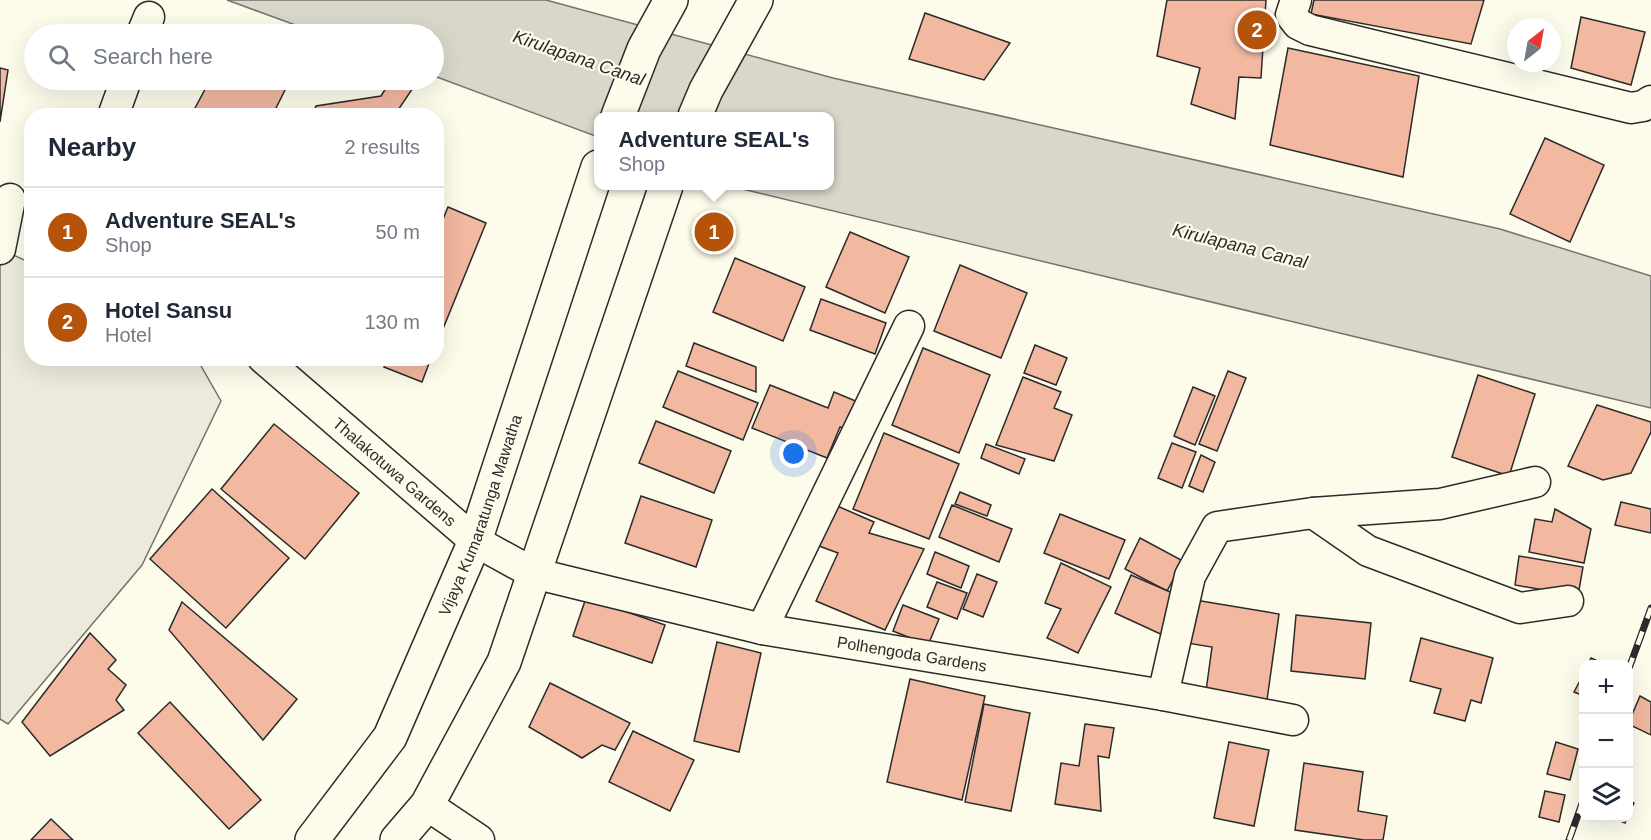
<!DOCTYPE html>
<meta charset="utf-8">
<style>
:root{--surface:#fff;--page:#f2f2f3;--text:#1f2937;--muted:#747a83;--line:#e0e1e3;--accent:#b45309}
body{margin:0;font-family:Arial,sans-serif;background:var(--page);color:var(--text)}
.controls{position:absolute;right:18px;bottom:18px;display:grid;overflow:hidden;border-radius:12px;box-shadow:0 6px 24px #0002}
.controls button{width:54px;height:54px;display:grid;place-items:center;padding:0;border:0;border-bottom:2px solid var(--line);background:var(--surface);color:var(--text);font:30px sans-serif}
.compass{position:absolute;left:1507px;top:18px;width:54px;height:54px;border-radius:50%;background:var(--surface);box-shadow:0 6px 24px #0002;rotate:31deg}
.you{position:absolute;left:794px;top:454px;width:21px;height:21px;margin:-15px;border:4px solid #fff;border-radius:50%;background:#1a73e8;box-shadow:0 0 0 9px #1a73e833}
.badge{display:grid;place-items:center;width:39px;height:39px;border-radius:50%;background:var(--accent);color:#fff;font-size:20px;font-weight:700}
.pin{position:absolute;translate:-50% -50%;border:3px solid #fff;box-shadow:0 2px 6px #0006}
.popup{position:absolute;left:594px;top:112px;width:240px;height:78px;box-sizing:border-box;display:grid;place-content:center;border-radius:12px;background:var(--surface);filter:drop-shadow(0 2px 4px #0005);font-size:20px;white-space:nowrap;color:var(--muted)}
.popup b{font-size:22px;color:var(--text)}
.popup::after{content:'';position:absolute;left:50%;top:100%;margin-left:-12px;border:12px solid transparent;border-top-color:var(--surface)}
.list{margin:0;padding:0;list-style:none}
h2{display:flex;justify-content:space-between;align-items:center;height:78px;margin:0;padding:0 24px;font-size:26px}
h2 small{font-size:20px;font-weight:400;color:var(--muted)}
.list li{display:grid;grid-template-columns:39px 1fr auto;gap:18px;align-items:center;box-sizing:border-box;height:90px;padding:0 24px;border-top:2px solid var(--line)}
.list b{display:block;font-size:22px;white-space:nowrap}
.list p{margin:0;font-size:20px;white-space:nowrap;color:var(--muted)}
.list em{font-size:20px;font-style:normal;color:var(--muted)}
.icon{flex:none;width:33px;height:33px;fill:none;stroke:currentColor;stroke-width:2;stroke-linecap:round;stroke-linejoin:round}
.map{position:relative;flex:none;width:1651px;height:840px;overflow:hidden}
.search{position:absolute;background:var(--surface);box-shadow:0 6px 24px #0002;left:24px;top:24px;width:420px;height:66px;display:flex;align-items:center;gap:15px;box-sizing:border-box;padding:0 21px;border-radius:33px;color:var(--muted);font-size:22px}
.panel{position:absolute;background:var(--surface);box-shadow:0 6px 24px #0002;left:24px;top:108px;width:420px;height:258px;border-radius:24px}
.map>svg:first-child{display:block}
.green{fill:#ecebdb;stroke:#74746e;stroke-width:1.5}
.water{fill:#d8d7c9;stroke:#74746e;stroke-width:1.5}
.building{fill:#f2b8a0;stroke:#2b2b2b;stroke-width:1.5}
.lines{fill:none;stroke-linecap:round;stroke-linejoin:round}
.minor-casing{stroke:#2b2b2b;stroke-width:33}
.trunk-casing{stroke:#2b2b2b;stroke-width:36}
.minor{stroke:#fdfbea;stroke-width:30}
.trunk{stroke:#fdfbea;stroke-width:33}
.rail-casing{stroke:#2b2b2b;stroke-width:7}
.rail{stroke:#fdfbea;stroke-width:4.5;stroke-dasharray:14;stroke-linecap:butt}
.labels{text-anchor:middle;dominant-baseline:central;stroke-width:4.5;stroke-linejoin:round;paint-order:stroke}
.street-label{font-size:16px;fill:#2b2b2b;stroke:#fdfbea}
.water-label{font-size:18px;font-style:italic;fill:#2b2b2b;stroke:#fdfbea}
</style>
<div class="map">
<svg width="1651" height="840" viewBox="0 0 1651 840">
<rect width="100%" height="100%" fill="#fdfbea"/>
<path class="green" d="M 0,249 L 31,263 L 32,358 L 197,359 L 221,401 L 142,565 L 8,724 L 0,719 Z"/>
<path class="water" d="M 227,0 L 546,0 L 833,78 L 1500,229 L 1651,276 L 1651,408 L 730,186 L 830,186 L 830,116 L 598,116 L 598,137 L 434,76 L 434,34 L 320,34 Z"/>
<g class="building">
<path d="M 1167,0 L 1266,0 L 1261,78 L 1239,77 L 1235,119 L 1191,104 L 1200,68 L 1157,56 Z"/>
<path d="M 1314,0 L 1484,0 L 1471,44 L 1311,14 Z"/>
<path d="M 925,13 L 1010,43 L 984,80 L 909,59 Z"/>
<path d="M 1581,17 L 1645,32 L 1631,85 L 1571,68 Z"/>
<path d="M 1288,48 L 1419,76 L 1403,177 L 1270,145 Z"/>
<path d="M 0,68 L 8,70 L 0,122 Z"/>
<path d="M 210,80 L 290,80 L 272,116 L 204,116 L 194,110 Z"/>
<path d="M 391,80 L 413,88 L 394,116 L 312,116 L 316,106 L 381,96 Z"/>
<path d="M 1545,138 L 1604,165 L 1570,242 L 1510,214 Z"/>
<path d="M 448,207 L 486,223 L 436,346 L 436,236 Z"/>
<path d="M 850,232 L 909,257 L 885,313 L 826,287 Z"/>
<path d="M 735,258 L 805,287 L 783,341 L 713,312 Z"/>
<path d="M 960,265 L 1027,293 L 1001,358 L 934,331 Z"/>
<path d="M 821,299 L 886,323 L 875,354 L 810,330 Z"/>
<path d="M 694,343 L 756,367 L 756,392 L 686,366 Z"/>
<path d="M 1035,345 L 1067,358 L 1056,385 L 1024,373 Z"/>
<path d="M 923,348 L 990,375 L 959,453 L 892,425 Z"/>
<path d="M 387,358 L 431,358 L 422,382 L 384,367 Z"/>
<path d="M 678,371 L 758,403 L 743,440 L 663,407 Z"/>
<path d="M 1228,371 L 1246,378 L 1217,451 L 1199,444 Z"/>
<path d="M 1478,375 L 1535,394 L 1509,476 L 1452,457 Z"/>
<path d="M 1023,377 L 1061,392 L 1054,408 L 1072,415 L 1054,461 L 996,445 Z"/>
<path d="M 770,385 L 828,408 L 834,392 L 865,405 L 854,432 L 840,427 L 827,458 L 752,428 Z"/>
<path d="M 1193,387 L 1215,396 L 1195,445 L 1174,436 Z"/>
<path d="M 1597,405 L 1651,422 L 1651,432 L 1631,473 L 1603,480 L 1568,466 Z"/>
<path d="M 656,421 L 731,451 L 714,493 L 639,463 Z"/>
<path d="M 274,424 L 359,493 L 305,559 L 221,489 Z"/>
<path d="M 884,433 L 959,464 L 929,539 L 853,509 Z"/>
<path d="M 1172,443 L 1196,452 L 1182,488 L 1158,478 Z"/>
<path d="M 986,444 L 1025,459 L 1019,474 L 981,458 Z"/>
<path d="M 1201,455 L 1215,462 L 1203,492 L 1189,486 Z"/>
<path d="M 212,489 L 289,558 L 226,628 L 150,559 Z"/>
<path d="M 960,492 L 991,505 L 987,516 L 955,504 Z"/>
<path d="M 641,496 L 712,520 L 696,567 L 625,543 Z"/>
<path d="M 1621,502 L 1651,509 L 1651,533 L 1615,525 Z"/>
<path d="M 835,505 L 874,522 L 869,533 L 924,549 L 885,630 L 816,601 L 838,553 L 819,546 Z"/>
<path d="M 952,505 L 1012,529 L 999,562 L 939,537 Z"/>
<path d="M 1555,509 L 1591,529 L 1584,563 L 1529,552 L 1535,519 L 1552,522 Z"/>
<path d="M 1060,514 L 1125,540 L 1109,579 L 1044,553 Z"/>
<path d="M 1140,538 L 1183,561 L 1167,591 L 1125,569 Z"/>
<path d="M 935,552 L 969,566 L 961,588 L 927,574 Z"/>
<path d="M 1519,556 L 1583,567 L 1578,596 L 1515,585 Z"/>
<path d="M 1061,563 L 1111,587 L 1078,653 L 1047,638 L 1061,609 L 1045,603 Z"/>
<path d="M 977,574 L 997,582 L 983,617 L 963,609 Z"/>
<path d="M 1131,575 L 1184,598 L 1167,637 L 1115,613 Z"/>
<path d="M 937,582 L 967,593 L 957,619 L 927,607 Z"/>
<path d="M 586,598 L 665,625 L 652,663 L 573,636 Z"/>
<path d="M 1195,600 L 1279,614 L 1267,700 L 1206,691 L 1212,647 L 1187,643 Z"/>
<path d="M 182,602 L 297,699 L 263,740 L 169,630 Z"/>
<path d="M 903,605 L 939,619 L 928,645 L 893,631 Z"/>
<path d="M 1296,615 L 1371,623 L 1365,679 L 1291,671 Z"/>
<path d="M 90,633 L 116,660 L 108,669 L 126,685 L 116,700 L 124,710 L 50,756 L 22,722 Z"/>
<path d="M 1421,638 L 1493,658 L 1481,703 L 1471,700 L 1465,721 L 1434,713 L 1441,689 L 1410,681 Z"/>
<path d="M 717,642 L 761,653 L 739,752 L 694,741 Z"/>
<path d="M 1591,658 L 1604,664 L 1588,664 Z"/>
<path d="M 1584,673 L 1584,696 L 1574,692 Z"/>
<path d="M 910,679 L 985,696 L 962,800 L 887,782 Z"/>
<path d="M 550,683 L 630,723 L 615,750 L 602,745 L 582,758 L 529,727 Z"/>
<path d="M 1640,696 L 1651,702 L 1651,735 L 1628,724 Z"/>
<path d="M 170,702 L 261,800 L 229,829 L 138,733 Z"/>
<path d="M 984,704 L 1030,713 L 1011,811 L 965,802 Z"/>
<path d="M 1085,724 L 1114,728 L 1109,758 L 1098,756 L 1101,811 L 1055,804 L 1061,763 L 1079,766 Z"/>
<path d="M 633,731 L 694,760 L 670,811 L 609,782 Z"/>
<path d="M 1229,742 L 1269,750 L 1254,826 L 1214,818 Z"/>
<path d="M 1556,742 L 1578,749 L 1570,780 L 1547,774 Z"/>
<path d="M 1304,763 L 1363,772 L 1358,811 L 1387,816 L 1383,840 L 1364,840 L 1295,830 Z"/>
<path d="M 1545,791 L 1565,795 L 1559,822 L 1539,817 Z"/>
<path d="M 1628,800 L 1634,803 L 1628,815 Z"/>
<path d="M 1613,818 L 1627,818 L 1625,823 Z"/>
<path d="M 51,819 L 73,840 L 31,840 Z"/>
</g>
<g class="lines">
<defs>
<g id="minor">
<path d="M 1296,0 L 1291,15 L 1298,24 L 1310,30 L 1631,108 L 1643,106 L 1651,101"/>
<path d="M 142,34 L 149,17"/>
<path d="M 113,116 L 126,80"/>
<path d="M 0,249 L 10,199"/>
<path id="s1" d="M 263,358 L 475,541 L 533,573 L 762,629 L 1163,695 L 1293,720"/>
<path d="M 1313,513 L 1368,551 L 1520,608 L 1568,601"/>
<path d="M 762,629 L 909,326"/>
<path d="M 1163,695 L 1190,576 L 1217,527 L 1313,513 L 1440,504 L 1535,482"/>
<path d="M 427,805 L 479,840"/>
</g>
<g id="trunk">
<path d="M 618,116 L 644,49 L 671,0"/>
<path d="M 695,116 L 706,90 L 756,0"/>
<path id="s2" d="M 312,840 L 390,737 L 475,541 L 598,167"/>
<path d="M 397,840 L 427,805 L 504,662 L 666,186"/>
</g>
</defs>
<use href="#minor" class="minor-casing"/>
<use href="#trunk" class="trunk-casing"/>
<use href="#minor" class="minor"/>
<use href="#trunk" class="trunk"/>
<defs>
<g id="rail">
<path d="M 1628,671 L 1651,608"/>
<path d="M 1569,840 L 1584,798"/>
</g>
</defs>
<use href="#rail" class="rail-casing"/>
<use href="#rail" class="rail"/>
</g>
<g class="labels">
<g class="street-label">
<text stroke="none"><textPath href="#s1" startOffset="174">Thalakotuwa Gardens</textPath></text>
<text stroke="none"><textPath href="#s2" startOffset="369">Vijaya Kumaratunga Mawatha</textPath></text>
<text stroke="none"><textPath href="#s1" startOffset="734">Polhengoda Gardens</textPath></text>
</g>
<g class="water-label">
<text transform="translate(579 58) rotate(19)">Kirulapana Canal</text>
<text transform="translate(1240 246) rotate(14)">Kirulapana Canal</text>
</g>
</g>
</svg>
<div class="controls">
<button>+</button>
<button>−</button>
<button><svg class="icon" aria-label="layers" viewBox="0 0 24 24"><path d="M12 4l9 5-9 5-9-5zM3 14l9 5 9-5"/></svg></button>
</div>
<svg class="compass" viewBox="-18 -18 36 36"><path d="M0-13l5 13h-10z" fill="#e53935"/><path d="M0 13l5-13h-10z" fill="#747a83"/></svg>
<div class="you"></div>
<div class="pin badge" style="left:714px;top:232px">1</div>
<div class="popup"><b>Adventure SEAL's</b>Shop</div>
<div class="pin badge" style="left:1257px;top:30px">2</div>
<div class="search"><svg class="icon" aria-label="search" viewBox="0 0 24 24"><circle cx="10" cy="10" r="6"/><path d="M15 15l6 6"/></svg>Search here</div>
<section class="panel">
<h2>Nearby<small>2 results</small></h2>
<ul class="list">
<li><span class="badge">1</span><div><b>Adventure SEAL's</b><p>Shop</p></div><em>50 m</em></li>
<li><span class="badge">2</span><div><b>Hotel Sansu</b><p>Hotel</p></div><em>130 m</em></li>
</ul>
</section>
</div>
